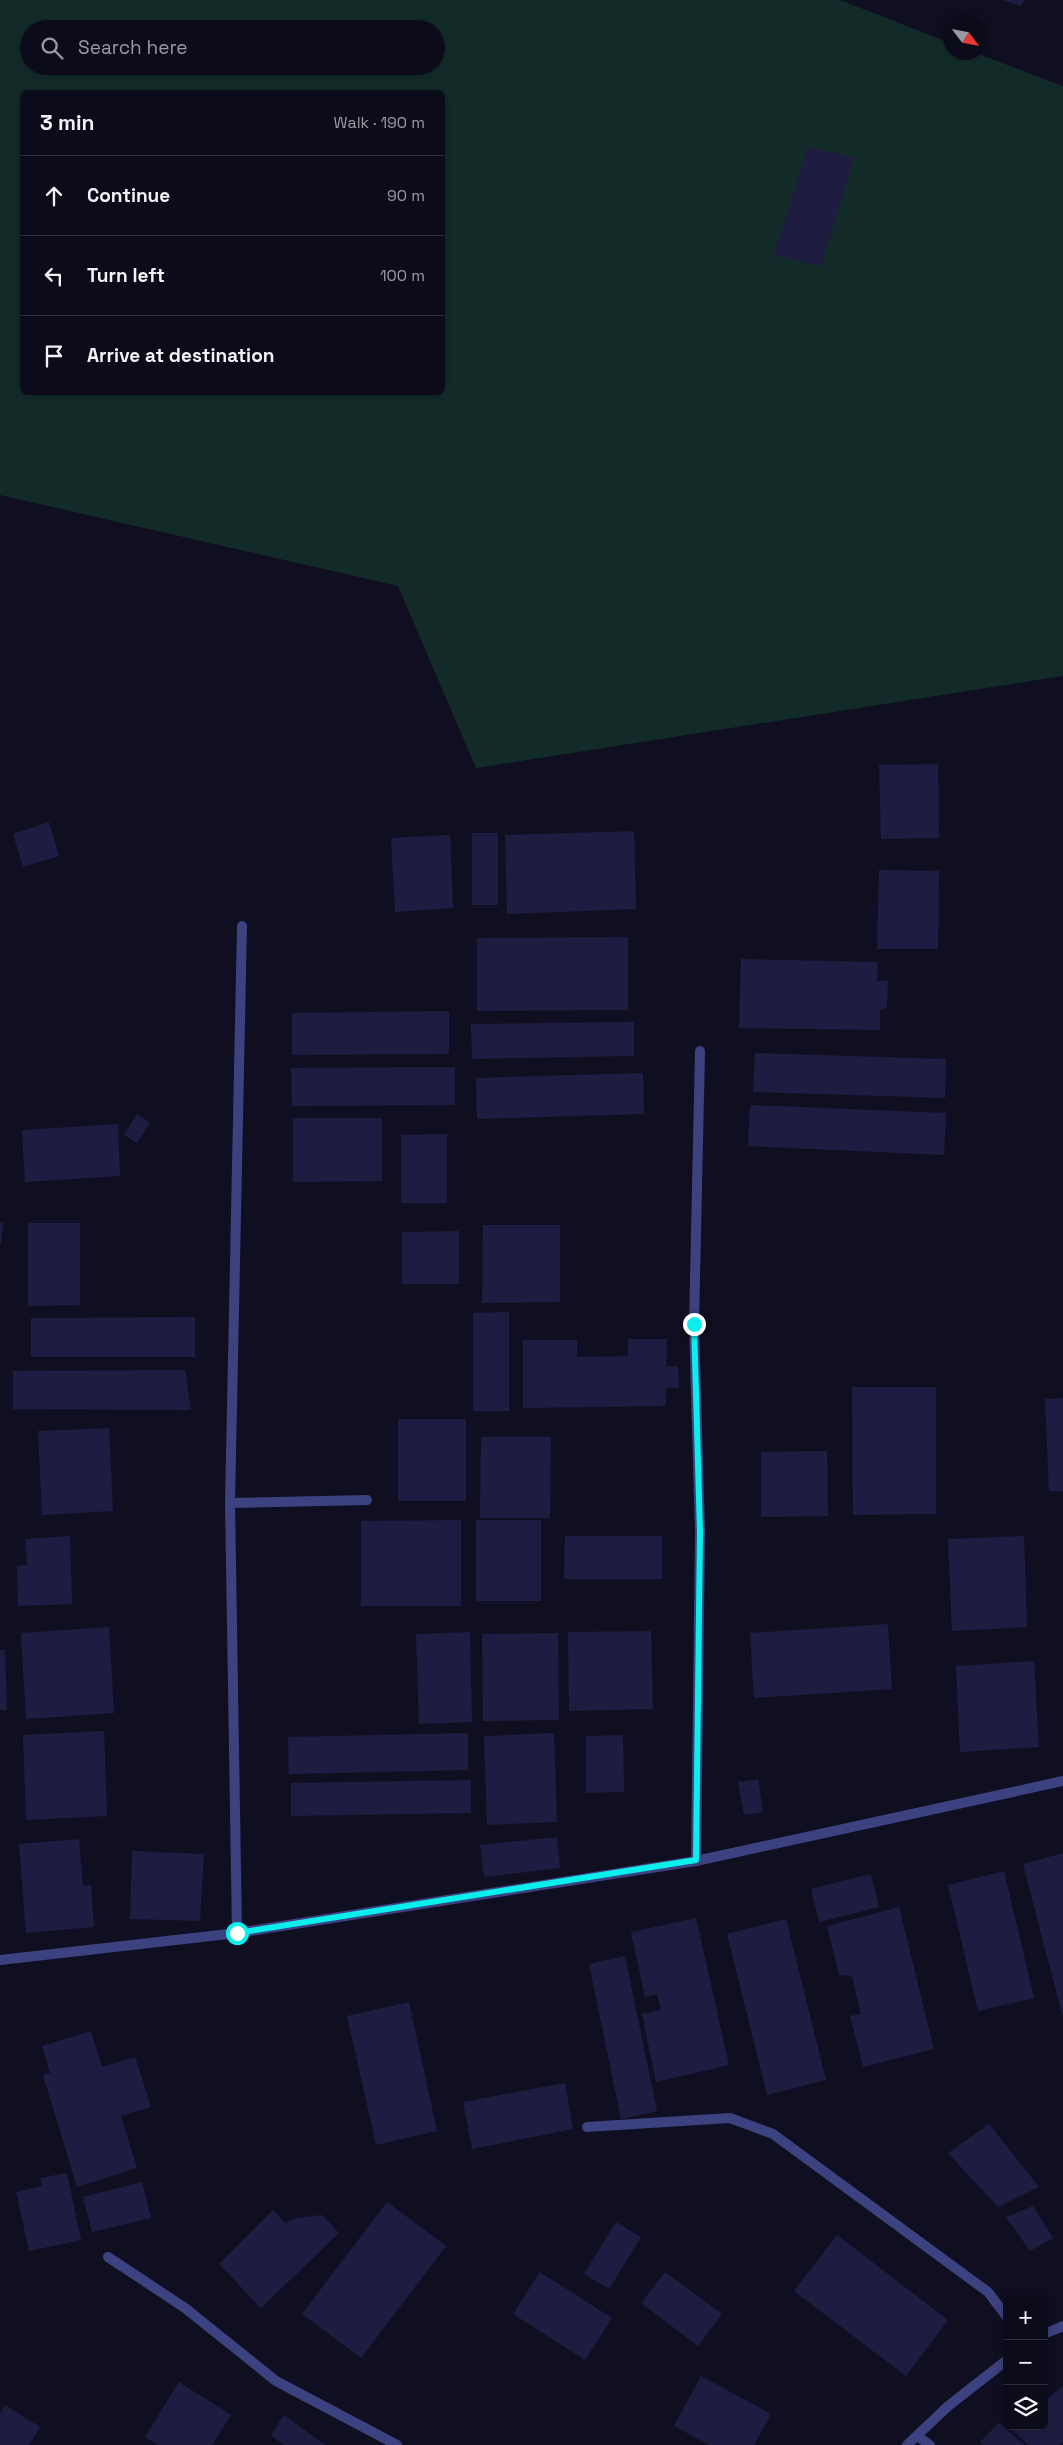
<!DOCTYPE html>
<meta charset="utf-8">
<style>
:root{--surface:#0c0b1a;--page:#1a1927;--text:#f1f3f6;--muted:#9a9ba2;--line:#2c2b39}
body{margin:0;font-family:"Space Grotesk",sans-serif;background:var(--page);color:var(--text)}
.controls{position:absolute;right:15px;bottom:15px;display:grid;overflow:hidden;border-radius:8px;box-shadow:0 2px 8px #0003}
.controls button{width:45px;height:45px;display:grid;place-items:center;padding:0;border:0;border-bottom:1px solid var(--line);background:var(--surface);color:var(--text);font:25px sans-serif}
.compass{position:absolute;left:943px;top:15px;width:45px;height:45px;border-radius:50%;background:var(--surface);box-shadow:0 2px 8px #0003;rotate:122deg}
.stop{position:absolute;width:15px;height:15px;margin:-11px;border:4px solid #0befec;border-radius:50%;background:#fff}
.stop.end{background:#0befec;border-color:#fff;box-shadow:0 1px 5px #0008}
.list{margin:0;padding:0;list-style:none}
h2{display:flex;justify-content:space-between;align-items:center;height:65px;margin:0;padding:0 20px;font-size:21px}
h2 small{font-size:16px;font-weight:400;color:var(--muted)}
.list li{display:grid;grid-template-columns:32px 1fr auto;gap:15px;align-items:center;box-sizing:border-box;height:80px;padding:0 20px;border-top:1px solid var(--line)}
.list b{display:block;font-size:19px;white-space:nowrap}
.list em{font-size:16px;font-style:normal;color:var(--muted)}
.icon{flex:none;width:28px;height:28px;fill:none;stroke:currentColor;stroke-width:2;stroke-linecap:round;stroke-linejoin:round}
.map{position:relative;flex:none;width:1063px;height:2445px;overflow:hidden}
.search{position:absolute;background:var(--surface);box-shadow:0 2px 8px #0003;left:20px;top:20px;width:425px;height:55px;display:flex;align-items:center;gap:12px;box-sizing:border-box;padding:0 18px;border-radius:28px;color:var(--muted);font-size:19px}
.panel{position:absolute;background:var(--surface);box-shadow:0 2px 8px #0003;left:20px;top:90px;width:425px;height:305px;border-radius:8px}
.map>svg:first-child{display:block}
.green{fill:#122b28;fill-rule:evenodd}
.building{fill:#1f1c42}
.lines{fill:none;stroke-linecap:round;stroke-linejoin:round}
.service{stroke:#3c417f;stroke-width:10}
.minor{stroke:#3c417f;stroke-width:10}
.tertiary{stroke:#3c417f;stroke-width:10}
.route{stroke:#0befec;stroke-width:6}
</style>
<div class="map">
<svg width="1063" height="2445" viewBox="0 0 1063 2445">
<rect width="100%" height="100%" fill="#100f22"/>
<path class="green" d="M 0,0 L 840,0 L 950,43 L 950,52 L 976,53 L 1063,86 L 1063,676 L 476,768 L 398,586 L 0,495 ZM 29,29 L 436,29 L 436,66 L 29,66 ZM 22,92 L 442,92 L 442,392 L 22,392 Z"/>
<g class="building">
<path d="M 1002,0 L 1024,0 L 1021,6 Z"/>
<path d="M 808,147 L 854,158 L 821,266 L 774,255 Z"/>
<path d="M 938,764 L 939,838 L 881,839 L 879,765 Z"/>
<path d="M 49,822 L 59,856 L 23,867 L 13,834 Z"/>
<path d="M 634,831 L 636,909 L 507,914 L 505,835 Z"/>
<rect x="472" y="833" width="26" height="72"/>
<path d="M 450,835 L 453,908 L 395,912 L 391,838 Z"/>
<path d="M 879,870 L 939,871 L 938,949 L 877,949 Z"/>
<path d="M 628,937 L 628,1010 L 477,1011 L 477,938 Z"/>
<path d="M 741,959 L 878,962 L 877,981 L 888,981 L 887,1008 L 880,1010 L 880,1030 L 739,1028 Z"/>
<path d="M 449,1011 L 449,1054 L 292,1055 L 292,1013 Z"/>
<path d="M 634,1022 L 634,1056 L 472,1059 L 471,1024 Z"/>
<path d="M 755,1053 L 946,1059 L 945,1098 L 753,1092 Z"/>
<path d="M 455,1067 L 455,1105 L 292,1106 L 291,1068 Z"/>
<path d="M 643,1073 L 644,1114 L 477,1119 L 476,1078 Z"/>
<path d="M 750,1105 L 946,1113 L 944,1155 L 748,1146 Z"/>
<path d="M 137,1114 L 150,1123 L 137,1143 L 124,1135 Z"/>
<path d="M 293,1118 L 382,1118 L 382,1181 L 293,1182 Z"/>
<path d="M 118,1124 L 120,1176 L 25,1182 L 22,1130 Z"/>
<path d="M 447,1134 L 447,1203 L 401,1203 L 401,1135 Z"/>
<path d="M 0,1223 L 3,1223 L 1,1245 L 0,1245 Z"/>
<path d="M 28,1223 L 80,1223 L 80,1305 L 28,1306 Z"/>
<path d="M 483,1225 L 560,1225 L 560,1302 L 482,1303 Z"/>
<path d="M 459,1231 L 459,1284 L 402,1284 L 402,1232 Z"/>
<path d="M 509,1312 L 509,1411 L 473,1411 L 473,1313 Z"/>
<path d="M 195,1317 L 195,1357 L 31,1357 L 31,1318 Z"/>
<path d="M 628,1339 L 667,1339 L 666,1366 L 678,1366 L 679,1388 L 666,1388 L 665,1406 L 523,1408 L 523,1340 L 577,1340 L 577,1357 L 628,1356 Z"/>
<path d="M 185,1370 L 191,1410 L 13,1409 L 13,1371 Z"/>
<path d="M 852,1387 L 936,1387 L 936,1514 L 853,1515 Z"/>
<path d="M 1063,1398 L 1063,1491 L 1049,1491 L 1045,1399 Z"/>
<rect x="398" y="1419" width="68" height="82"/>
<path d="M 109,1428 L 113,1511 L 42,1515 L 38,1431 Z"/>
<path d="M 481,1437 L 551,1437 L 550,1518 L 480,1518 Z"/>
<path d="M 827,1451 L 828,1516 L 761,1517 L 761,1452 Z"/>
<path d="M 461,1520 L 461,1606 L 361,1606 L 361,1521 Z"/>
<rect x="476" y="1520" width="65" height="81"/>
<path d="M 70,1536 L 72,1604 L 18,1606 L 17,1566 L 27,1565 L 25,1539 Z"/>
<path d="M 565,1536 L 662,1536 L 662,1579 L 564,1579 Z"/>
<path d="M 1024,1536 L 1027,1627 L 952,1631 L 948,1539 Z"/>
<path d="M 888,1624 L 892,1689 L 754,1698 L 750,1633 Z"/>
<path d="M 109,1627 L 114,1713 L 26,1719 L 21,1633 Z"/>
<path d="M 651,1631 L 653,1709 L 569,1711 L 568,1632 Z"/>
<path d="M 470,1632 L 472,1722 L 419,1724 L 416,1634 Z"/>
<path d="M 558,1633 L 559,1720 L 483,1721 L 482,1634 Z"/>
<path d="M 0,1650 L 5,1650 L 7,1710 L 0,1710 Z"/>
<path d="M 1034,1661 L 1039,1747 L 960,1752 L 956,1666 Z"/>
<path d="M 104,1731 L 107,1816 L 26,1820 L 23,1735 Z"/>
<path d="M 468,1733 L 468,1770 L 289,1774 L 288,1737 Z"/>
<path d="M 554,1733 L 557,1822 L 487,1825 L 484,1736 Z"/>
<path d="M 623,1735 L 624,1792 L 586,1793 L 586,1736 Z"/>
<path d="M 758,1779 L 763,1812 L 744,1815 L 738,1782 Z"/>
<path d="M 471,1780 L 471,1813 L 291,1816 L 291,1783 Z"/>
<path d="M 557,1837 L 560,1868 L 484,1877 L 480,1845 Z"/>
<path d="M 79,1839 L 83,1886 L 91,1885 L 94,1927 L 26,1933 L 19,1844 Z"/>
<path d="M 132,1851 L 204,1854 L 200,1921 L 130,1919 Z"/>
<path d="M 1063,1853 L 1063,2014 L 1062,2014 L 1023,1864 Z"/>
<path d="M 1004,1871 L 1034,1998 L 978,2011 L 948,1885 Z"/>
<path d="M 871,1874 L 879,1907 L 819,1922 L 811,1889 Z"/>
<path d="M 899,1907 L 934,2049 L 863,2067 L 850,2016 L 861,2014 L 852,1976 L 839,1975 L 827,1926 Z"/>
<path d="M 696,1918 L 729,2065 L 656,2082 L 642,2014 L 661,2010 L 657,1994 L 645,1997 L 631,1932 Z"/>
<path d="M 786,1919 L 826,2080 L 767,2095 L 727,1934 Z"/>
<path d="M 625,1956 L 657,2111 L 621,2119 L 589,1964 Z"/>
<path d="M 409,2002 L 437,2131 L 376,2145 L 347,2016 Z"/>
<path d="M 91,2031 L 102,2067 L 135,2057 L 151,2107 L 121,2116 L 137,2168 L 77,2187 L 43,2075 L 50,2073 L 42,2046 Z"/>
<path d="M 565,2083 L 573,2129 L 472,2149 L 463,2102 Z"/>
<path d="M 989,2124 L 1039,2187 L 998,2207 L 948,2153 Z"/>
<path d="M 67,2173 L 81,2240 L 29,2251 L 16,2192 L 42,2186 L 40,2178 Z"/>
<path d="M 142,2182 L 151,2218 L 92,2232 L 83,2197 Z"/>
<path d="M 387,2202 L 446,2246 L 361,2358 L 302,2314 Z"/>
<path d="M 1033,2206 L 1053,2238 L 1030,2251 L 1006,2217 Z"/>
<path d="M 273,2210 L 285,2223 L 296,2218 L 322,2215 L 339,2233 L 261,2308 L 219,2264 Z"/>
<path d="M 616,2222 L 641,2237 L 609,2289 L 584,2274 Z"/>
<path d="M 837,2235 L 948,2320 L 906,2376 L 794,2291 Z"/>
<path d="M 540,2272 L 612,2318 L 585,2360 L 513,2314 Z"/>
<path d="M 665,2272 L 722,2314 L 698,2346 L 641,2303 Z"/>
<path d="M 701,2376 L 771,2414 L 754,2445 L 709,2445 L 674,2426 Z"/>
<path d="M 179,2382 L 231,2415 L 212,2445 L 158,2445 L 145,2437 Z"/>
<path d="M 1063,2386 L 1063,2442 L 1060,2445 L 1028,2445 L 1011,2429 L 1014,2426 L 1044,2426 L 1044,2401 Z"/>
<path d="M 5,2405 L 40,2427 L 29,2445 L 0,2445 L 0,2413 Z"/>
<path d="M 284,2415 L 325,2445 L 284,2445 L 271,2435 Z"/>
<path d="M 999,2423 L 1025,2445 L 983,2445 L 980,2442 Z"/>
</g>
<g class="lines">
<path class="service" d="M 587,2127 L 730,2118 L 773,2134 L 988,2292 L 1007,2317"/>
<g class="minor">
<path d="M 230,1503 L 367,1500"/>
<path d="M 696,1861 L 700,1532 L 694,1324 L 700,1051"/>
<path d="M 237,1933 L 230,1503 L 242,926"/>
<path d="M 0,1960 L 237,1933 L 696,1861 L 1063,1781"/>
<path d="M 108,2257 L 185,2308 L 276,2381 L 397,2445"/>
<path d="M 917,2436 L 930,2445"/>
</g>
<g class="tertiary">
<path d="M 1044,2334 L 1063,2326"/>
<path d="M 907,2445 L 947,2407 L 1007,2360"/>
</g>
</g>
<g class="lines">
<path class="route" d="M 237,1933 L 696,1860 L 700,1532 L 694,1324"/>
</g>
</svg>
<div class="controls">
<button>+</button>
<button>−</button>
<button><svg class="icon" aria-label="layers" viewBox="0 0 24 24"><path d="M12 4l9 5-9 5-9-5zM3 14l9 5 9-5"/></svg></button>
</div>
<svg class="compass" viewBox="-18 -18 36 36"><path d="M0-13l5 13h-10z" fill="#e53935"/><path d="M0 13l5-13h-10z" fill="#9a9ba2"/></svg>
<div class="stop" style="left:237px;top:1933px"></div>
<div class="stop end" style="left:694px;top:1324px"></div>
<div class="search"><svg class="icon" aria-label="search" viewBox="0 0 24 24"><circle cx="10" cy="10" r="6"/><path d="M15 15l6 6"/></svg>Search here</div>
<section class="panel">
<h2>3 min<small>Walk · 190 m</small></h2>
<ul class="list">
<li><svg class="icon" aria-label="ahead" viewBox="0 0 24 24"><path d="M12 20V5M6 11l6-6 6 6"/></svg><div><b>Continue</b></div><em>90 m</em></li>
<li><svg class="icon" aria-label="left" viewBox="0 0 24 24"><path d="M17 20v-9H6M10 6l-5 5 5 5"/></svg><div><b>Turn left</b></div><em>100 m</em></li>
<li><svg class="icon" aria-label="arrive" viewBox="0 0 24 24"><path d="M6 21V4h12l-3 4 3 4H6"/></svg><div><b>Arrive at destination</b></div></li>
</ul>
</section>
</div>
